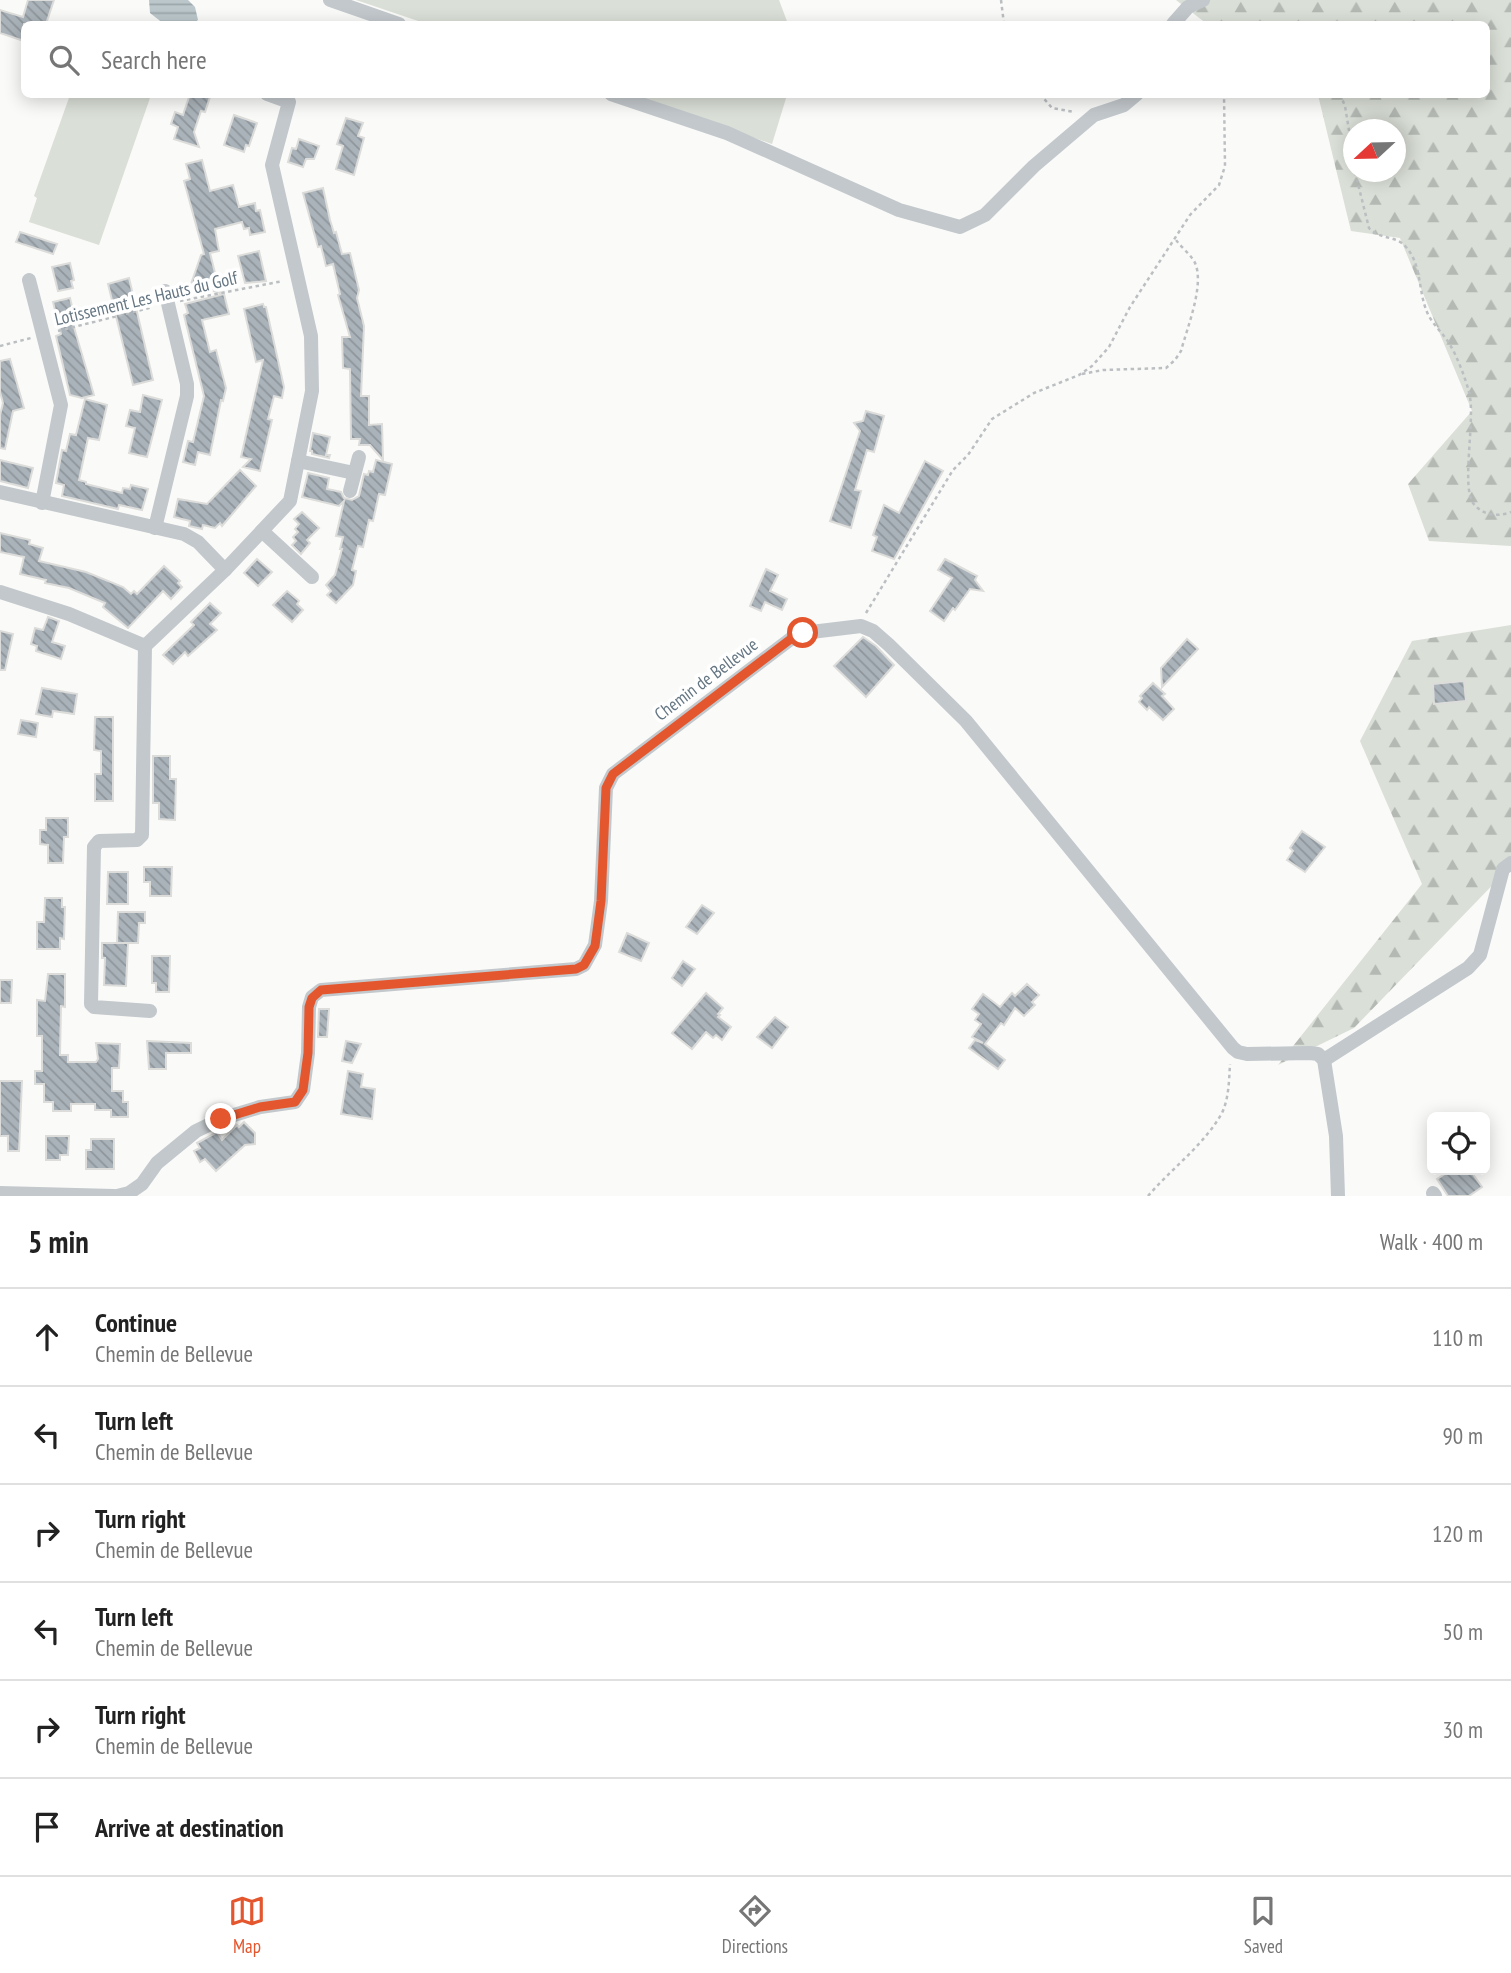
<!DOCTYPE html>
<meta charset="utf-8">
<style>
:root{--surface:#fff;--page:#f6f6f6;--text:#222;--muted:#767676;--line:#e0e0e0;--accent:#e4572e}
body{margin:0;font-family:"PT Sans Narrow",sans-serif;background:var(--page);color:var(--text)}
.controls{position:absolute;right:21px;bottom:21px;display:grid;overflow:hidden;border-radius:10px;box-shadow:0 4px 18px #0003}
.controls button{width:63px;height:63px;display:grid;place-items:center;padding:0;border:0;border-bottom:2px solid var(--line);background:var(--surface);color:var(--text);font:35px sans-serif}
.compass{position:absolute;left:1343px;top:119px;width:63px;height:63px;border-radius:50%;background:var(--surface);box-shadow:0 4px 18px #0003;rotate:248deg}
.stop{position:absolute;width:21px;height:21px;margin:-16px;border:5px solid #e4572e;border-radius:50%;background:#fff}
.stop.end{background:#e4572e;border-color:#fff;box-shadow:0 2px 7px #0008}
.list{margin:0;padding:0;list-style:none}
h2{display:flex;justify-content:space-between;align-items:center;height:91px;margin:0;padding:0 28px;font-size:30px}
h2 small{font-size:23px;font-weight:400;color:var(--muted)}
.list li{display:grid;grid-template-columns:46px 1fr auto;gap:21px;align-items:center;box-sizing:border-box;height:98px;padding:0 28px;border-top:2px solid var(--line)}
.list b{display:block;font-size:26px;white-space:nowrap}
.list p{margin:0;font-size:23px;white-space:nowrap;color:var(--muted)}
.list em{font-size:23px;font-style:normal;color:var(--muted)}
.icon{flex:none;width:38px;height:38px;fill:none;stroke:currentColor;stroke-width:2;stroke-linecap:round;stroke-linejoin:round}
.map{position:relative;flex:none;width:1511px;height:1196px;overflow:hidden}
.search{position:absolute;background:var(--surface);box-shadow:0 4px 18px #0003;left:21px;right:21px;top:21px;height:77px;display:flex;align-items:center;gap:18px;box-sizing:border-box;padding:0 24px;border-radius:10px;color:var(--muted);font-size:26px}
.sheet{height:679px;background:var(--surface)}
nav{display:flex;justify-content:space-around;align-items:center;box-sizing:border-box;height:98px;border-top:2px solid var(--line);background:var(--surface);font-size:19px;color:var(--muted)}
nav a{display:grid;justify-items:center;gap:4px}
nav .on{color:var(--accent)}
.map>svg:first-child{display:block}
.green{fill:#dadfd7}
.forest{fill:url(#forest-firs);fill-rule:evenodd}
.water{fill:url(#water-rules)}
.building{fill:url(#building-back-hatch);stroke:#dcdcda;stroke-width:2}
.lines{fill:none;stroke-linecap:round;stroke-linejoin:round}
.path{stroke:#bbbfc2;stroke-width:2.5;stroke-dasharray:3.5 3.5;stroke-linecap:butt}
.minor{stroke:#c3c8cc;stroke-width:14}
.route{stroke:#e4572e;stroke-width:9}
.labels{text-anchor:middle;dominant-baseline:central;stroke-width:7;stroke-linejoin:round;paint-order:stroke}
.street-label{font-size:18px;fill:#657683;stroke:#fff}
</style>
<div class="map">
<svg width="1511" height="1196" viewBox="0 0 1511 1196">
<defs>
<pattern id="forest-firs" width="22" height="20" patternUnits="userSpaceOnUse" patternTransform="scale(1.75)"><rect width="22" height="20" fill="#dadfd7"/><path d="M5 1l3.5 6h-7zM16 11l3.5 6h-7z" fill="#b4b9b4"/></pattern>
<pattern id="water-rules" width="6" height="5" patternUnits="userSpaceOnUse" patternTransform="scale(1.75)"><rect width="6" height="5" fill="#bbc7cb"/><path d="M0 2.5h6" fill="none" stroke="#9ca6aa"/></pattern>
<pattern id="building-back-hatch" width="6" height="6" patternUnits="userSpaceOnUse" patternTransform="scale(1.75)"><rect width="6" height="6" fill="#aab3b9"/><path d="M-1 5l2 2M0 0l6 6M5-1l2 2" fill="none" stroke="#8e969c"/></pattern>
</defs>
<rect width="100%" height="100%" fill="#fafaf8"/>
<g class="green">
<path d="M 356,0 L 779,0 L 788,24 L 427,24 Z"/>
<path d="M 70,95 L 151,95 L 99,245 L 29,222 L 37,198 L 34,196 Z"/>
<path d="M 631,95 L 787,95 L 772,144 Z"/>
</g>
<g class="forest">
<path d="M 1176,0 L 1511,0 L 1511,546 L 1429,541 L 1408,484 L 1472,411 L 1400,238 L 1351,231 L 1318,95 L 1486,94 L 1486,24 L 1207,24 ZM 1354,130 L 1396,130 L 1396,172 L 1354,172 Z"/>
<path d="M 1511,625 L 1511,866 L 1354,1028 L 1278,1065 L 1422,884 L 1360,741 L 1412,641 Z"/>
</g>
<path class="water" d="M 149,0 L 188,0 L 195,7 L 198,20 L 193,24 L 164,24 L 150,13 Z"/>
<g class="building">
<path d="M 28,0 L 54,0 L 46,24 L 24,24 L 24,41 L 0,33 L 0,10 L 23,17 Z"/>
<path d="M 190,94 L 211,94 L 205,112 L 201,111 L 194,132 L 199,147 L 174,139 L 178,127 L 171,124 L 175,112 L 183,115 Z"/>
<path d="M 234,115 L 257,123 L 249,146 L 246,145 L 244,152 L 224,145 Z"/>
<path d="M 346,118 L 363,123 L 358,136 L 364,138 L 354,175 L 336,169 L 343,146 L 337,144 Z"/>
<path d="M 299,139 L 319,146 L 314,159 L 306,159 L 303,167 L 288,162 L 292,148 L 296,149 Z"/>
<path d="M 202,160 L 210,191 L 233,185 L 239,207 L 255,203 L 256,211 L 260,210 L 265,232 L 250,235 L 249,228 L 244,229 L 242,222 L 215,229 L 219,251 L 210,253 L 220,293 L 191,284 L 201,255 L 204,254 L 184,181 L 190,179 L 186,164 Z"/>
<path d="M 323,188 L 330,220 L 334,233 L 336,232 L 342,254 L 350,253 L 359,290 L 357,298 L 364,326 L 361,396 L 369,396 L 369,425 L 382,424 L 383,460 L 370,445 L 359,445 L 360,439 L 351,439 L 350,369 L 343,368 L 342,337 L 350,337 L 338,295 L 340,294 L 333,264 L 326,266 L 321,246 L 318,247 L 303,193 Z"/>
<path d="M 20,232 L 57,244 L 53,254 L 16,242 Z"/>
<path d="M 259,251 L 266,281 L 245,283 L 238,256 Z"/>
<path d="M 70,263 L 74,280 L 71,281 L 73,288 L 58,291 L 52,267 Z"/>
<path d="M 129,278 L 153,380 L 133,385 L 108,284 Z"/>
<path d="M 224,294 L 229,314 L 202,320 L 210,352 L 216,350 L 226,388 L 223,401 L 221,400 L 210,455 L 198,452 L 195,465 L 183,462 L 188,441 L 193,442 L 204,396 L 184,315 L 188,313 L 185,304 Z"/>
<path d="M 70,298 L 76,323 L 73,324 L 94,395 L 82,398 L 70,395 L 56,336 L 61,334 L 53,302 Z"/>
<path d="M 263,304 L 264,307 L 266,307 L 284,387 L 282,398 L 274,396 L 268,419 L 272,420 L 260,471 L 243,467 L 251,459 L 241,457 L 263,360 L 256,362 L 244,309 Z"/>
<path d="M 10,359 L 24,408 L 13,411 L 5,449 L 0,448 L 0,415 L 3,403 L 0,392 L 0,361 Z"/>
<path d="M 143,395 L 162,400 L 147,457 L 129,453 L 135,428 L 126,426 L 130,410 L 140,412 Z"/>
<path d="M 85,399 L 107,405 L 99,440 L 88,438 L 79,480 L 86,482 L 86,484 L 122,493 L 123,488 L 130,489 L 131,485 L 148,489 L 142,510 L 119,505 L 118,509 L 62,496 L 64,485 L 56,483 L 62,450 L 66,451 L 70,434 L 76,435 Z"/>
<path d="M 866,411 L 884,416 L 874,452 L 867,450 L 855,490 L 861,491 L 851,528 L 830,521 L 860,431 L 854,423 L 863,421 Z"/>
<path d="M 313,433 L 330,437 L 326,455 L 330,455 L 329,458 L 312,454 L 312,451 L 310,451 Z"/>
<path d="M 0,460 L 33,468 L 28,488 L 0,481 Z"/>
<path d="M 376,460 L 392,464 L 385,495 L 379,494 L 373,521 L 369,520 L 363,547 L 358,546 L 352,570 L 356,571 L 353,585 L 336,603 L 327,595 L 331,591 L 326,585 L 335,575 L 342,549 L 340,549 L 343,537 L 336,536 L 344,501 L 339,506 L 302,497 L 308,473 L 329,478 L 327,489 L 341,492 L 344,498 L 352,500 L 359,496 L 364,474 L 368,475 L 369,471 L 373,472 Z"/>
<path d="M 925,461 L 943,471 L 894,559 L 872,551 L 877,537 L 873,535 L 884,505 L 899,513 Z"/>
<path d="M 240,470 L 256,486 L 222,526 L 220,523 L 215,528 L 203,525 L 202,529 L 189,526 L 190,521 L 174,517 L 178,499 L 207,504 Z"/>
<path d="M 302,512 L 319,528 L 307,540 L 310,543 L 301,554 L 292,545 L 296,541 L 293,537 L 298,532 L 295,529 L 299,524 L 294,519 Z"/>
<path d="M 0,533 L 30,540 L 29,544 L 43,548 L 39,561 L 86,572 L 123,587 L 131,594 L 134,591 L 137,594 L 164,566 L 180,581 L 178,583 L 182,587 L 171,599 L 163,591 L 128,628 L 103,607 L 105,603 L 69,588 L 45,583 L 46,580 L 20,574 L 24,557 L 0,552 Z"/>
<path d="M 257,559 L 272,572 L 258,586 L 244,573 Z"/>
<path d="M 945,559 L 977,576 L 975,580 L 983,591 L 970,589 L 955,610 L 953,608 L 944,621 L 930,611 L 952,578 L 938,570 Z"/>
<path d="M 766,569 L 778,575 L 770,591 L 787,599 L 782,610 L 765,602 L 761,611 L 750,606 Z"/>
<path d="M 287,591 L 299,601 L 297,604 L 303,610 L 292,622 L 273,605 Z"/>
<path d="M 210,603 L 221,613 L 210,624 L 217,630 L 188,656 L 185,652 L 173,664 L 163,655 L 194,625 L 191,622 Z"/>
<path d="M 48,617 L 59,621 L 52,642 L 65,646 L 61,659 L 36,651 L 37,646 L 31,644 L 35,628 L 43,630 Z"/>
<path d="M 0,631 L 13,634 L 5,670 L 0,670 Z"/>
<path d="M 863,637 L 876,646 L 894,665 L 866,697 L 834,666 Z"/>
<path d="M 1187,639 L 1198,649 L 1162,687 L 1161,668 Z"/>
<path d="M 1464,681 L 1466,701 L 1434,704 L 1433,684 Z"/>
<path d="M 1153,683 L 1165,694 L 1162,696 L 1174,709 L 1163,720 L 1149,707 L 1147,710 L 1139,702 L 1142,698 L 1140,696 Z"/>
<path d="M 42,688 L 77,694 L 74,714 L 53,711 L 52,717 L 36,714 Z"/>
<path d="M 95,717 L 113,717 L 113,801 L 95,801 L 95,774 L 101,774 L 101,751 L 94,750 Z"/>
<path d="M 21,720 L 38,723 L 36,737 L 18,734 Z"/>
<path d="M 153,756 L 170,756 L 170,779 L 176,779 L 175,820 L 159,819 L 159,803 L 153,803 Z"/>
<path d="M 46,818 L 68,818 L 68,837 L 64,837 L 63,863 L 48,863 L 48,845 L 40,844 L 40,830 L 46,830 Z"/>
<path d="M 1302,831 L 1325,847 L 1305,872 L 1287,860 L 1293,851 L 1290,848 Z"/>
<path d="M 144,867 L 172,867 L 171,896 L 150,896 L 150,882 L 144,882 Z"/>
<path d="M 108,872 L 128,872 L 128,904 L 107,904 Z"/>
<path d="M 45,898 L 62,898 L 62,907 L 65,907 L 64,939 L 60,938 L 60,949 L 37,949 L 37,922 L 44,922 Z"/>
<path d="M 702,905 L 714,913 L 697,934 L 686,927 Z"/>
<path d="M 118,912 L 145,912 L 145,923 L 139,923 L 138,943 L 117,943 Z"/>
<path d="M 627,933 L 649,943 L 641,961 L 619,952 Z"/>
<path d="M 102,943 L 128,943 L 126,986 L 104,985 L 105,958 L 102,958 Z"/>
<path d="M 152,956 L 170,956 L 169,992 L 156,992 L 156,983 L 152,983 Z"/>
<path d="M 683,961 L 695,969 L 682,986 L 672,978 Z"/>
<path d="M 48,974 L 65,974 L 65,1007 L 61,1006 L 60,1055 L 68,1055 L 68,1062 L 96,1062 L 98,1059 L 96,1043 L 120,1044 L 119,1068 L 112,1068 L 112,1091 L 123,1091 L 123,1102 L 128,1102 L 128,1117 L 111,1117 L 111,1110 L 95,1110 L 95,1104 L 71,1104 L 71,1111 L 53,1111 L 53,1102 L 44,1102 L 44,1084 L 35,1084 L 35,1071 L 42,1071 L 42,1036 L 37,1036 L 37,1000 L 45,1001 Z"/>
<path d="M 0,980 L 12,980 L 11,1003 L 0,1003 Z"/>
<path d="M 1027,984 L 1039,995 L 1032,1002 L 1035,1005 L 1024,1016 L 1015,1008 L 1004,1025 L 1001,1023 L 985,1044 L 1005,1060 L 998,1069 L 969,1048 L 975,1040 L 983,1043 L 972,1037 L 981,1024 L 975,1020 L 979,1014 L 972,1009 L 983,994 L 1000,1007 L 1012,993 L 1015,996 Z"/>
<path d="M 706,993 L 723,1008 L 718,1014 L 720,1015 L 718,1017 L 731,1027 L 722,1040 L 716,1035 L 713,1038 L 706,1032 L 692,1049 L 672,1033 Z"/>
<path d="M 319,1009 L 329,1009 L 327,1037 L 318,1037 Z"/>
<path d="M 775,1017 L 788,1027 L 772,1048 L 757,1037 Z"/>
<path d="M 147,1041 L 191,1043 L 191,1053 L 166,1053 L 166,1069 L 149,1069 Z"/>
<path d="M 346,1041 L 361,1044 L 352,1063 L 342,1061 Z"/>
<path d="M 348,1071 L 363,1074 L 361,1087 L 375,1089 L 372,1119 L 341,1114 Z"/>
<path d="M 0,1081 L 22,1081 L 19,1151 L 8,1151 L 8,1136 L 0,1136 Z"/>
<path d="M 244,1122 L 255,1133 L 255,1144 L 245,1145 L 216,1171 L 205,1159 L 200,1162 L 194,1151 L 200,1148 L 197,1143 L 217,1132 L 222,1140 L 237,1125 L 239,1127 Z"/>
<path d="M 46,1136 L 69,1136 L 68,1155 L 60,1155 L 60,1160 L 46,1160 Z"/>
<path d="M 91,1139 L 114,1139 L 114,1169 L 86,1169 L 86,1150 L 91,1150 Z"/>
<path d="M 1451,1170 L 1470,1170 L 1482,1187 L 1469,1196 L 1448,1196 L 1437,1179 Z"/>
</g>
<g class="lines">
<g class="path">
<path d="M 1001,0 L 1004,24"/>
<path d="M 1040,94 L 1052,108 L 1074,112"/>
<path d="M 1340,94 L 1345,106 L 1354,161"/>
<path d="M 1355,172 L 1369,228 C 1380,240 1396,235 1406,247 C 1422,265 1418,291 1427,312 C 1432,324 1442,332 1449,343 C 1457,356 1465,377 1469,392 C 1476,418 1461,485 1473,503 C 1483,516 1497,517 1511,512"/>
<path d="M 180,301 L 283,281"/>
<path d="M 58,331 L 153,307"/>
<path d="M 0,346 L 31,338"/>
<path d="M 1082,374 L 1103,370 L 1166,368 L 1175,360 L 1181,351 C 1187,328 1206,282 1194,261 C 1189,253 1181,247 1176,240"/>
<path d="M 866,613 L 953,470 L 968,455 L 992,419 L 1034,393 L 1079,375 L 1092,366 L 1109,347 L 1130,307 L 1190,215 L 1219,185 L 1225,166 L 1224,94"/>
<path d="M 1148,1196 C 1172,1168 1204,1145 1222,1113 C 1229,1098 1229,1080 1230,1064"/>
</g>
<g class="minor">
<path d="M 330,0 L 399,24"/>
<path d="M 1173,24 L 1188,7 L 1203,0"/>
<path d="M 611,94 L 727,133 L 899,210 L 960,227 L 985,215 L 1034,166 L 1094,115 L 1124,105 L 1137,94"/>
<path d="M 29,280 L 61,405 L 42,503"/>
<path d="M 298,461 L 354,473"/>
<path d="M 350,491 L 359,457"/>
<path d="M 0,492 L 184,534 L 198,542 L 225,570"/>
<path d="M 155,528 L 187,396 L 187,384 L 165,291"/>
<path d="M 262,531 L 312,577"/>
<path d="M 0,592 L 69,614 L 145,646 L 225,570 L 290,501 L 312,391 L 311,336 L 272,165 L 289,102 L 267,94"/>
<path d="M 145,646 L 142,835 L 137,840 L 99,841 L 94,847 L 91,1004 L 94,1007 L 150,1011"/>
<path d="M 1324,1060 L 1468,968 L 1480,955 L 1503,869 L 1511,863"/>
<path d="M 0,1193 L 114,1196"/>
<path d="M 1433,1193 L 1435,1196"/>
<path d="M 117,1196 L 129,1193 L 142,1184 L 157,1163 L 196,1131 L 221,1119 L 260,1107 L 295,1102 L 303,1090 L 308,1053 L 309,1007 L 312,997 L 321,990 L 576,969 L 584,965 L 595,945 L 601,901 L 606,788 L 613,774 L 792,638 L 803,633 L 861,626 L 873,631 L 889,645 L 966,721 L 1233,1048 L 1238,1052 L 1247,1054 L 1310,1053 L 1318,1054 L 1324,1060 L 1336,1136 L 1338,1196"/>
</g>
</g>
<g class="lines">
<path class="route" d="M 221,1119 L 260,1107 L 295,1102 L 303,1090 L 308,1053 L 309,1007 L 312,998 L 321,990 L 576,969 L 584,965 L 595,946 L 601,901 L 606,788 L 613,774 L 792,638 L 803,633"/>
</g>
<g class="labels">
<g class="street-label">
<text transform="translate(146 298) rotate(-13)">Lotissement Les Hauts du Golf</text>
<text transform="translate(706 679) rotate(-37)">Chemin de Bellevue</text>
</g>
</g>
</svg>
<div class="controls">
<button><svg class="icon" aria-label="locate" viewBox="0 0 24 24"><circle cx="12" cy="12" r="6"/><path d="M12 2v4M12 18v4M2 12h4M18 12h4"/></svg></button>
</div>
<svg class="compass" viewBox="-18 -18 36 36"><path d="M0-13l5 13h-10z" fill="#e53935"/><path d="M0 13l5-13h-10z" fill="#767676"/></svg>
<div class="stop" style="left:803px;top:633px"></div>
<div class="stop end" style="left:221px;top:1119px"></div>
<div class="search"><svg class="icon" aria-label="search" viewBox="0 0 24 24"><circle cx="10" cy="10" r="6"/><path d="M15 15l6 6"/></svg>Search here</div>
</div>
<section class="sheet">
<h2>5 min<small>Walk · 400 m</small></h2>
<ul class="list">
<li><svg class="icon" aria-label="ahead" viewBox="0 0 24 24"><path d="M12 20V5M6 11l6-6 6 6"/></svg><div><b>Continue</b><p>Chemin de Bellevue</p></div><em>110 m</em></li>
<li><svg class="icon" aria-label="left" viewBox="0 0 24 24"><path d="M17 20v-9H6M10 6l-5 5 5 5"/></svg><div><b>Turn left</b><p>Chemin de Bellevue</p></div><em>90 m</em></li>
<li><svg class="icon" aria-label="right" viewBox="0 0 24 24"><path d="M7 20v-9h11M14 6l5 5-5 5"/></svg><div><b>Turn right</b><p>Chemin de Bellevue</p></div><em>120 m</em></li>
<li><svg class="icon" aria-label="left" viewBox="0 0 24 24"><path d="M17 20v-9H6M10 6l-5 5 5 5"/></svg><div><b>Turn left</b><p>Chemin de Bellevue</p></div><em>50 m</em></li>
<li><svg class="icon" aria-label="right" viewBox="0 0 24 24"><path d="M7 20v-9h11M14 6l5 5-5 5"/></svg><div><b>Turn right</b><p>Chemin de Bellevue</p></div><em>30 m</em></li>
<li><svg class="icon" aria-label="arrive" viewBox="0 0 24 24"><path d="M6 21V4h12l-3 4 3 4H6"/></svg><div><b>Arrive at destination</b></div></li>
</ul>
</section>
<nav>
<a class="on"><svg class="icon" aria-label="map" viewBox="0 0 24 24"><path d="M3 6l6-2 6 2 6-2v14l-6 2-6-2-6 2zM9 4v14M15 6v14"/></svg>Map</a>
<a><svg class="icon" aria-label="directions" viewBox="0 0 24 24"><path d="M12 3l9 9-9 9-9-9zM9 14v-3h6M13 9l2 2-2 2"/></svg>Directions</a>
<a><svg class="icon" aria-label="saved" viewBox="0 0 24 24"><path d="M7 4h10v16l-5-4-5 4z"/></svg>Saved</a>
</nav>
